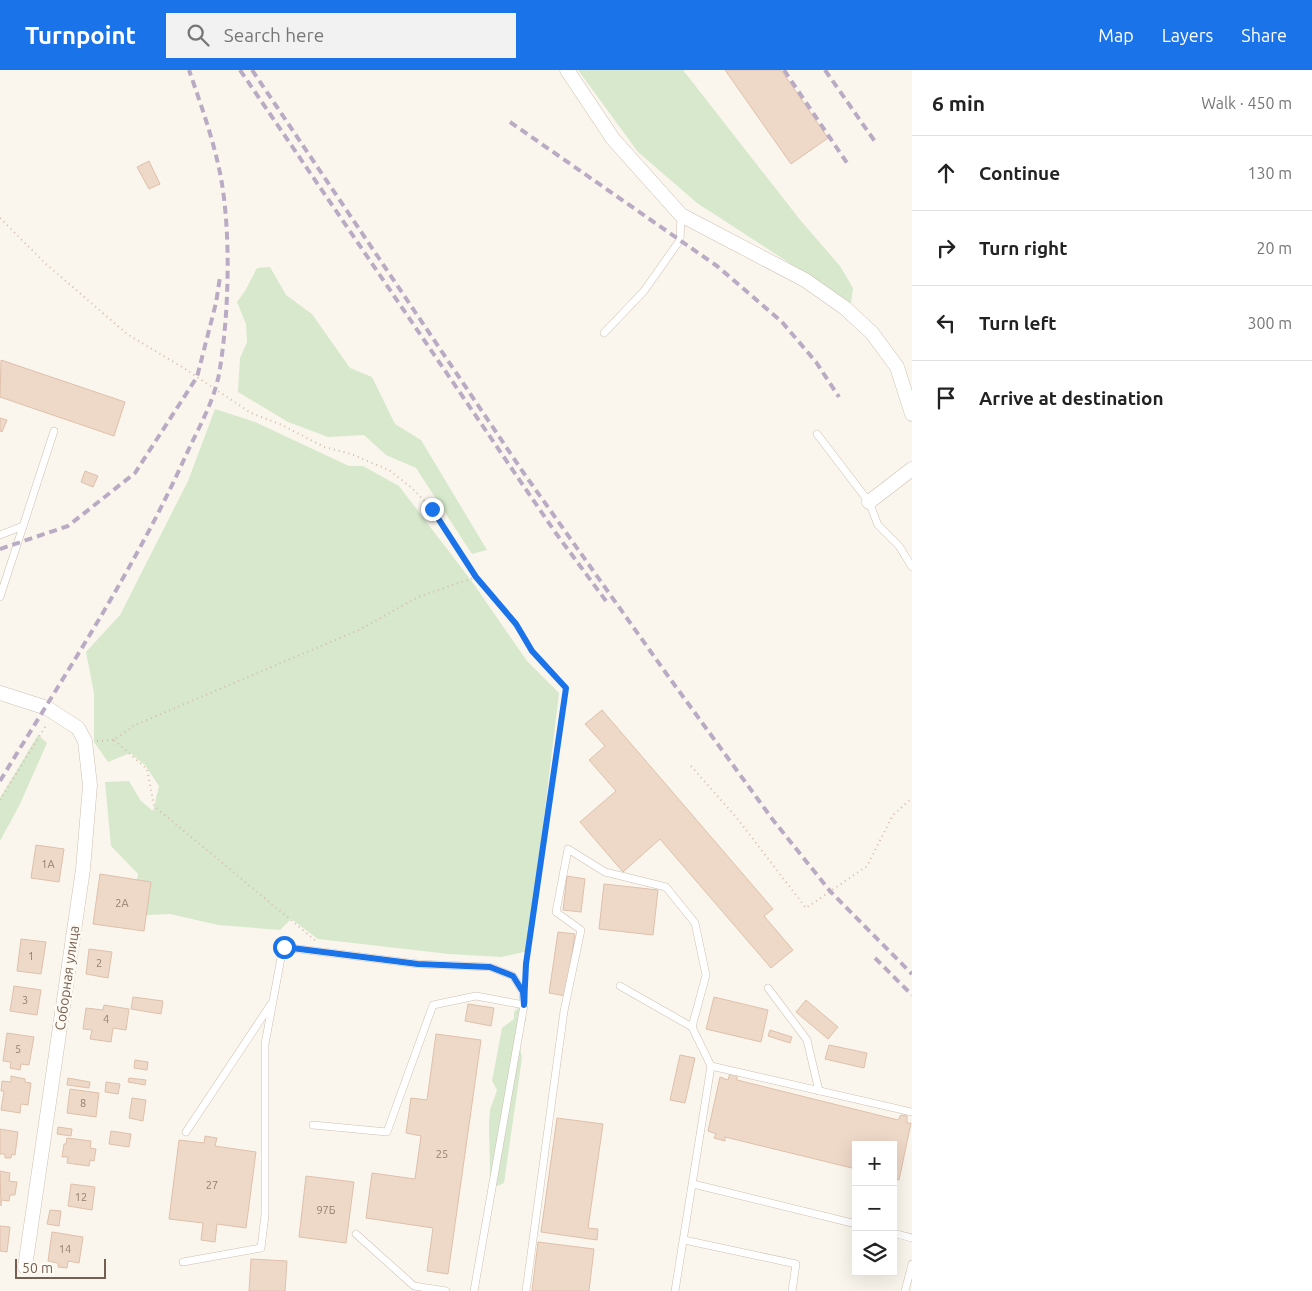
<!DOCTYPE html>
<meta charset="utf-8">
<style>
:root{--surface:#fff;--page:#f2f2f2;--text:#222;--muted:#767676;--line:#e0e0e0;--accent:#1a73e8}
body{margin:0;font-family:Ubuntu,sans-serif;background:var(--page);color:var(--text)}
.controls{position:absolute;right:15px;bottom:15px;display:grid;overflow:hidden;border-radius:0px;box-shadow:0 5px 20px #0002}
.controls button{width:45px;height:45px;display:grid;place-items:center;padding:0;border:0;border-bottom:1px solid var(--line);background:var(--surface);color:var(--text);font:25px sans-serif}
.scale{position:absolute;left:15px;bottom:12px;width:91px;box-sizing:border-box;padding-left:5px;border:2px solid #755f51;border-top:0;font-size:14px;line-height:18px;white-space:nowrap;color:#755f51;-webkit-text-stroke:4px #fefaf4;paint-order:stroke}
.stop{position:absolute;width:15px;height:15px;margin:-11px;border:4px solid #1a73e8;border-radius:50%;background:#fff}
.stop.end{background:#1a73e8;border-color:#fff;box-shadow:0 1px 5px #0008}
.list{margin:0;padding:0;list-style:none}
h2{display:flex;justify-content:space-between;align-items:center;height:65px;margin:0;padding:0 20px;font-size:21px}
h2 small{font-size:16px;font-weight:400;color:var(--muted)}
.list li{display:grid;grid-template-columns:32px 1fr auto;gap:15px;align-items:center;box-sizing:border-box;height:75px;padding:0 20px;border-top:1px solid var(--line)}
.list b{display:block;font-size:19px;white-space:nowrap}
.list em{font-size:16px;font-style:normal;color:var(--muted)}
.icon{flex:none;width:28px;height:28px;fill:none;stroke:currentColor;stroke-width:2;stroke-linecap:round;stroke-linejoin:round}
.map{position:relative;flex:none;width:912px;height:1221px;overflow:hidden}
header{display:flex;align-items:center;gap:30px;box-sizing:border-box;height:70px;padding:0 25px;background:var(--accent);color:#fff}
header strong{font-size:24px}
nav{display:flex;gap:28px;margin-inline-start:auto;font-size:18px}
.search{width:350px;height:45px;background:var(--page);display:flex;align-items:center;gap:12px;box-sizing:border-box;padding:0 18px;border-radius:0px;color:var(--muted);font-size:19px}
main{display:flex}
aside{flex:1;background:var(--surface)}
.map>svg:first-child{display:block}
.green{fill:#d7e8cc}
.building{fill:#eed8c8;stroke:#dfc0aa}
.lines{fill:none;stroke-linecap:round;stroke-linejoin:round}
.service-casing{stroke:#cdbfb3;stroke-width:8}
.minor-casing{stroke:#cdbfb3;stroke-width:15}
.path{stroke:#d4bcaa;stroke-width:2;stroke-dasharray:1 4;stroke-linecap:butt}
.service{stroke:#fff;stroke-width:7}
.minor{stroke:#fff;stroke-width:14}
.rail{stroke:#baabc5;stroke-width:4;stroke-dasharray:8 5;stroke-linecap:butt}
.route{stroke:#1a73e8;stroke-width:6}
.labels{text-anchor:middle;dominant-baseline:central;stroke-width:5;stroke-linejoin:round;paint-order:stroke}
.number-label{font-size:11px;fill:#937d6f}
.street-label{font-size:14px;fill:#755f51;stroke:#fefaf4}
</style>
<header>
<strong>Turnpoint</strong>
<div class="search"><svg class="icon" aria-label="search" viewBox="0 0 24 24"><circle cx="10" cy="10" r="6"/><path d="M15 15l6 6"/></svg>Search here</div>
<nav><a>Map</a><a>Layers</a><a>Share</a></nav>
</header>
<main>
<div class="map">
<svg width="912" height="1221" viewBox="0 0 912 1221">
<rect width="100%" height="100%" fill="#fbf6ed"/>
<g class="green">
<path d="M 578,0 L 683,0 L 801,151 L 840,196 L 853,218 L 851,233 L 697,133 L 638,82 Z"/>
<path d="M 270,197 L 286,225 L 312,244 L 350,298 L 372,307 L 395,354 L 421,370 L 487,480 L 472,484 L 416,398 L 386,385 L 364,365 L 328,367 L 288,352 L 238,322 L 240,288 L 247,272 L 246,254 L 237,232 L 245,221 L 257,198 Z"/>
<path d="M 215,339 L 255,352 L 349,396 L 363,396 L 399,416 L 473,513 L 527,591 L 559,623 L 528,881 L 501,887 L 449,884 L 318,869 L 291,849 L 280,860 L 218,855 L 170,844 L 146,845 L 134,829 L 138,804 L 111,776 L 105,712 L 129,711 L 141,731 L 153,741 L 159,716 L 145,695 L 130,683 L 108,692 L 94,672 L 94,623 L 86,582 L 120,545 L 188,411 Z"/>
<path d="M 38,665 L 47,673 L 20,734 L 0,771 L 0,728 Z"/>
<path d="M 520,936 L 526,950 L 519,971 L 522,988 L 504,1113 L 497,1116 L 490,1105 L 489,1055 L 490,1040 L 497,1020 L 492,1011 L 502,958 L 514,949 L 514,942 Z"/>
</g>
<g class="building">
<path d="M 725,0 L 781,0 L 828,68 L 791,94 Z"/>
<path d="M 149,91 L 160,114 L 149,119 L 137,97 Z"/>
<path d="M 1,290 L 125,332 L 114,366 L 0,327 Z"/>
<path d="M 0,348 L 7,350 L 2,362 L 0,361 Z"/>
<path d="M 85,401 L 98,406 L 93,417 L 81,412 Z"/>
<path d="M 602,640 L 773,839 L 764,846 L 793,880 L 771,898 L 660,769 L 623,802 L 580,752 L 616,721 L 589,690 L 605,676 L 585,654 Z"/>
<path d="M 36,775 L 64,779 L 59,812 L 31,808 Z"/>
<path d="M 100,804 L 151,812 L 144,861 L 93,854 Z"/>
<path d="M 567,806 L 585,809 L 581,842 L 563,840 Z"/>
<path d="M 604,814 L 658,820 L 653,865 L 599,859 Z"/>
<path d="M 558,862 L 575,864 L 566,926 L 549,923 Z"/>
<path d="M 21,869 L 46,872 L 41,904 L 17,901 Z"/>
<path d="M 89,879 L 112,882 L 108,908 L 86,904 Z"/>
<path d="M 14,916 L 41,920 L 37,945 L 10,941 Z"/>
<path d="M 133,927 L 163,931 L 161,944 L 131,939 Z"/>
<path d="M 714,927 L 768,940 L 761,972 L 706,959 Z"/>
<path d="M 806,930 L 838,957 L 828,969 L 796,942 Z"/>
<path d="M 468,934 L 494,938 L 491,956 L 465,951 Z"/>
<path d="M 104,935 L 129,939 L 126,960 L 113,958 L 111,972 L 90,969 L 92,960 L 83,959 L 86,938 L 103,940 Z"/>
<path d="M 770,960 L 792,967 L 790,973 L 768,966 Z"/>
<path d="M 7,963 L 34,967 L 29,995 L 21,994 L 20,1000 L 10,998 L 11,992 L 3,991 Z"/>
<path d="M 436,964 L 481,970 L 448,1204 L 427,1201 L 433,1158 L 366,1148 L 372,1103 L 415,1109 L 421,1066 L 406,1063 L 411,1028 L 427,1030 Z"/>
<path d="M 829,975 L 867,983 L 864,998 L 825,989 Z"/>
<path d="M 680,985 L 695,988 L 685,1033 L 670,1030 Z"/>
<path d="M 135,990 L 148,992 L 147,1000 L 134,998 Z"/>
<path d="M 730,1003 L 737,1004 L 737,1010 L 898,1050 L 901,1045 L 907,1046 L 907,1053 L 911,1053 L 899,1110 L 893,1108 L 893,1075 L 856,1075 L 856,1099 L 725,1067 L 725,1071 L 714,1068 L 716,1064 L 708,1061 L 720,1007 L 728,1010 Z"/>
<path d="M 11,1006 L 25,1009 L 25,1012 L 31,1013 L 28,1035 L 21,1034 L 20,1043 L 1,1040 L 4,1021 L 1,1021 L 2,1011 L 11,1012 Z"/>
<path d="M 68,1008 L 90,1012 L 89,1018 L 67,1015 Z"/>
<path d="M 129,1008 L 146,1010 L 145,1015 L 128,1012 Z"/>
<path d="M 106,1012 L 120,1014 L 118,1024 L 105,1022 Z"/>
<path d="M 70,1019 L 99,1023 L 96,1047 L 67,1043 Z"/>
<path d="M 132,1028 L 146,1030 L 143,1051 L 129,1048 Z"/>
<path d="M 557,1048 L 603,1054 L 588,1158 L 598,1159 L 597,1170 L 541,1162 Z"/>
<path d="M 58,1057 L 72,1059 L 71,1066 L 57,1064 Z"/>
<path d="M 0,1059 L 18,1062 L 15,1085 L 12,1084 L 11,1088 L 5,1088 L 5,1084 L 0,1084 Z"/>
<path d="M 111,1061 L 131,1064 L 129,1077 L 109,1074 Z"/>
<path d="M 205,1066 L 217,1068 L 215,1076 L 256,1082 L 246,1158 L 217,1154 L 215,1172 L 201,1170 L 203,1153 L 169,1149 L 179,1070 L 204,1073 Z"/>
<path d="M 67,1068 L 91,1071 L 90,1078 L 96,1079 L 94,1091 L 90,1090 L 89,1096 L 67,1093 L 68,1087 L 62,1087 L 64,1074 L 66,1074 Z"/>
<path d="M 0,1101 L 10,1103 L 9,1111 L 17,1112 L 15,1125 L 10,1125 L 9,1131 L 1,1130 L 1,1136 Z"/>
<path d="M 306,1106 L 354,1112 L 346,1173 L 299,1167 Z"/>
<path d="M 71,1114 L 95,1117 L 92,1140 L 68,1136 Z"/>
<path d="M 50,1140 L 61,1141 L 59,1156 L 47,1154 Z"/>
<path d="M 0,1156 L 10,1157 L 7,1182 L 0,1181 Z"/>
<path d="M 52,1162 L 83,1167 L 79,1193 L 68,1191 L 67,1198 L 58,1197 L 58,1193 L 48,1191 Z"/>
<path d="M 538,1172 L 594,1179 L 589,1221 L 532,1221 Z"/>
<path d="M 251,1189 L 287,1191 L 285,1221 L 249,1221 Z"/>
</g>
<g class="lines">
<defs>
<g id="service">
<path d="M 604,263 L 644,221 L 680,170 L 681,145"/>
<path d="M 817,364 L 869,432 L 878,455 L 899,476 L 912,497"/>
<path d="M 0,465 L 23,456"/>
<path d="M 0,527 L 54,361"/>
<path d="M 620,916 L 692,957 L 711,996 L 675,1221"/>
<path d="M 768,918 L 807,970 L 819,1021"/>
<path d="M 711,996 L 912,1042"/>
<path d="M 313,1055 L 387,1062 L 433,935 L 476,926 L 524,935"/>
<path d="M 186,1062 L 271,934"/>
<path d="M 693,1114 L 856,1154"/>
<path d="M 893,1163 L 912,1168"/>
<path d="M 356,1164 L 414,1216 L 446,1221"/>
<path d="M 684,1170 L 796,1194 L 792,1221"/>
<path d="M 183,1192 L 261,1178 L 265,1145 L 265,974 L 283,877 L 418,894 L 490,897 L 513,906 L 523,922 L 524,935 L 474,1221"/>
<path d="M 526,1221 L 564,941 L 581,860 L 556,842 L 568,779 L 605,802 L 666,817 L 695,853 L 706,905 L 692,957"/>
<path d="M 905,1221 L 912,1194"/>
</g>
<g id="minor">
<path d="M 567,0 L 613,69 L 681,145 L 805,210 L 845,238 L 872,263 L 897,297 L 912,344"/>
<path d="M 869,432 L 912,399"/>
<path d="M 0,623 L 47,638 L 78,658 L 85,671 L 90,715 L 83,799 L 25,1197"/>
</g>
</defs>
<use href="#service" class="service-casing"/>
<use href="#minor" class="minor-casing"/>
<g class="path">
<path d="M 0,148 L 45,193 L 127,264 L 182,297 L 251,343 L 282,355 L 324,377 L 351,384 L 389,400 L 412,418 L 432,439 L 476,507 L 516,554 L 533,581 L 566,617 L 526,908"/>
<path d="M 114,670 L 147,699 L 154,736 L 316,871"/>
<path d="M 97,671 L 114,670 L 135,655 L 361,559 L 418,527 L 476,507"/>
<path d="M 691,696 L 736,747 L 806,838 L 867,796 L 893,745 L 912,728"/>
<path d="M 0,730 L 47,654"/>
</g>
<use href="#service" class="service"/>
<use href="#minor" class="minor"/>
<g class="rail">
<path d="M 240,0 L 555,462 L 606,531"/>
<path d="M 252,0 L 523,402 L 668,606 L 773,750 L 830,821 L 912,904"/>
<path d="M 784,0 L 847,93"/>
<path d="M 825,0 L 876,73"/>
<path d="M 510,52 L 717,196 L 782,252 L 816,292 L 839,327"/>
<path d="M 0,479 L 68,456 L 135,403 L 197,307 L 216,233 L 220,207"/>
<path d="M 0,711 C 65,604 135,499 186,385 C 199,357 216,328 220,298 C 229,242 231,164 221,108 C 214,71 201,35 189,0"/>
<path d="M 875,888 L 912,925"/>
</g>
</g>
<g class="lines">
<path class="route" d="M 284,877 L 418,894 L 490,897 L 513,906 L 523,922 L 524,935 L 526,894 L 566,618 L 532,581 L 516,554 L 476,507 L 432,439"/>
</g>
<g class="labels">
<g class="number-label">
<text x="48" y="794">1А</text>
<text x="122" y="833">2А</text>
<text x="31" y="886">1</text>
<text x="99" y="893">2</text>
<text x="25" y="930">3</text>
<text x="106" y="949">4</text>
<text x="18" y="979">5</text>
<text x="83" y="1033">8</text>
<text x="442" y="1084">25</text>
<text x="212" y="1115">27</text>
<text x="81" y="1127">12</text>
<text x="326" y="1140">97Б</text>
<text x="65" y="1179">14</text>
</g>
<g class="street-label">
<text transform="translate(67 908) rotate(-82)">Соборная улица</text>
</g>
</g>
</svg>
<div class="controls">
<button>+</button>
<button>−</button>
<button><svg class="icon" aria-label="layers" viewBox="0 0 24 24"><path d="M12 4l9 5-9 5-9-5zM3 14l9 5 9-5"/></svg></button>
</div>
<div class="scale">50 m</div>
<div class="stop" style="left:284px;top:877px"></div>
<div class="stop end" style="left:432px;top:439px"></div>
</div>
<aside>
<h2>6 min<small>Walk · 450 m</small></h2>
<ul class="list">
<li><svg class="icon" aria-label="ahead" viewBox="0 0 24 24"><path d="M12 20V5M6 11l6-6 6 6"/></svg><div><b>Continue</b></div><em>130 m</em></li>
<li><svg class="icon" aria-label="right" viewBox="0 0 24 24"><path d="M7 20v-9h11M14 6l5 5-5 5"/></svg><div><b>Turn right</b></div><em>20 m</em></li>
<li><svg class="icon" aria-label="left" viewBox="0 0 24 24"><path d="M17 20v-9H6M10 6l-5 5 5 5"/></svg><div><b>Turn left</b></div><em>300 m</em></li>
<li><svg class="icon" aria-label="arrive" viewBox="0 0 24 24"><path d="M6 21V4h12l-3 4 3 4H6"/></svg><div><b>Arrive at destination</b></div></li>
</ul>
</aside>
</main>
